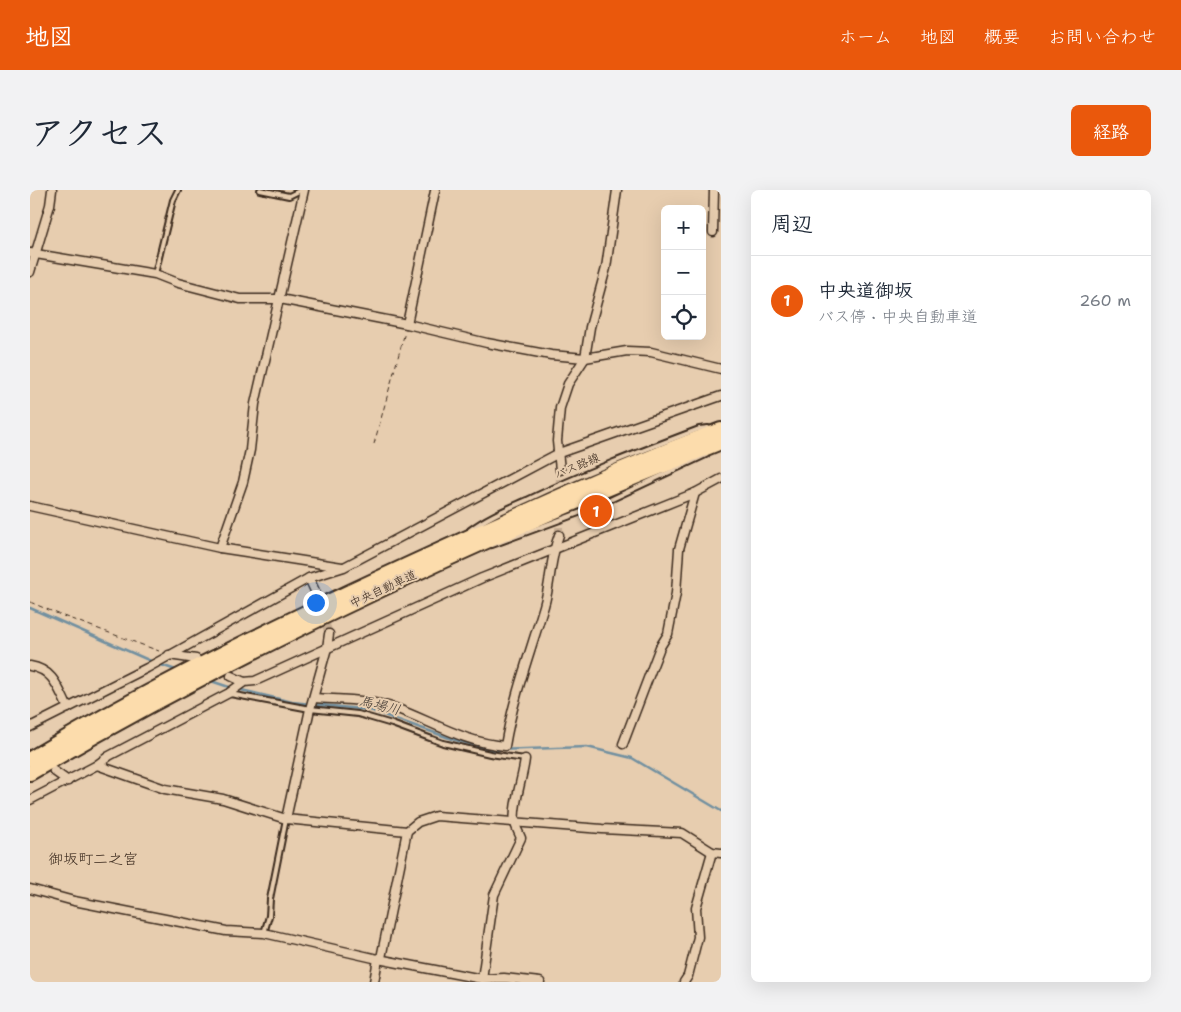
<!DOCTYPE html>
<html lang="ja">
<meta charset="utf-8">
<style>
:root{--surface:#fff;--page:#f2f2f3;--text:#1f2937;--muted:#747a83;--line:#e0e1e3;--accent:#ea580c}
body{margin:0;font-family:"Shantell Sans","Klee One",sans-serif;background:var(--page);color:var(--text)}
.controls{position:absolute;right:15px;top:15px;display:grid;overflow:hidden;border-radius:8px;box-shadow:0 5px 20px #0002}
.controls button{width:45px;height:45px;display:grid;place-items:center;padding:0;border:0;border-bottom:1px solid var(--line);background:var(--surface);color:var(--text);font:25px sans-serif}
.you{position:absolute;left:285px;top:412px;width:18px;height:18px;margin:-12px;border:4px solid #fff;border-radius:50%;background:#1a73e8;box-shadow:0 0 0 8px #1a73e833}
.badge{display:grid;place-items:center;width:32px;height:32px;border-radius:50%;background:var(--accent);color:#fff;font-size:16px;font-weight:700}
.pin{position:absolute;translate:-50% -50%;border:2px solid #fff;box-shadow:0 1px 5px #0006}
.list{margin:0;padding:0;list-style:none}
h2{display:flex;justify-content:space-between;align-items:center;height:65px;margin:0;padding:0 20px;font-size:21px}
h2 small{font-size:16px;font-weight:400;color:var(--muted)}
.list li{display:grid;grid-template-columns:32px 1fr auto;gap:15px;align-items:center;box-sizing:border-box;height:90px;padding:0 20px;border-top:1px solid var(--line)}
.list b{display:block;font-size:19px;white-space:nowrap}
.list p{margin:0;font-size:16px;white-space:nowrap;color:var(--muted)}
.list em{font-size:16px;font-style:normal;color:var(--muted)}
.icon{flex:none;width:28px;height:28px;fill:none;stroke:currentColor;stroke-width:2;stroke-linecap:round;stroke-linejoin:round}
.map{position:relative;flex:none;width:691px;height:792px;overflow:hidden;border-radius:8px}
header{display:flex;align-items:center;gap:30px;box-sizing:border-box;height:70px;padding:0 25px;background:var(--accent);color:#fff}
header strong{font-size:24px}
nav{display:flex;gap:28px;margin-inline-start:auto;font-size:18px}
.intro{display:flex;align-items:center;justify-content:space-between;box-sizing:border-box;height:120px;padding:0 30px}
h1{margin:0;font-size:35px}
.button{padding:12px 22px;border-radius:8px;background:var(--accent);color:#fff;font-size:18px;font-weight:700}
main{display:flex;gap:30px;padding:0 30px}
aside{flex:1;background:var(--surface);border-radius:8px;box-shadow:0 5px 20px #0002}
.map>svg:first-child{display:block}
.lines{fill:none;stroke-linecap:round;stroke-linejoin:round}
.stream{stroke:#7290a0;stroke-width:2.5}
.minor-tunnel{stroke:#c5ac92;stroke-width:8;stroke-dasharray:8 4;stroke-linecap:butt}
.service-casing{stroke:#3b2a1e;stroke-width:8}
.minor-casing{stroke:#3b2a1e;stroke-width:11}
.motorway-casing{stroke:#3b2a1e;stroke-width:18}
.path{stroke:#3b2a1e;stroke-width:1;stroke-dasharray:5 4;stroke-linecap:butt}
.service{stroke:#e7cdaf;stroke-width:4}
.minor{stroke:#e7cdaf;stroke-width:8}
.motorway{stroke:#fcdcac;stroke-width:14}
.labels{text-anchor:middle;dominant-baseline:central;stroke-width:4;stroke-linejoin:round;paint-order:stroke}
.street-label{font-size:12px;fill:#3b2a1e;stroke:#e7cdaf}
.water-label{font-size:14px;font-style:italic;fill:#443b34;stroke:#e7cdaf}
.quarter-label{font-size:15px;fill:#3b2a1e;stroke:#e7cdaf}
</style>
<header>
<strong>地図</strong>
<nav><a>ホーム</a><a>地図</a><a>概要</a><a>お問い合わせ</a></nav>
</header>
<div class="intro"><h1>アクセス</h1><a class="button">経路</a></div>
<main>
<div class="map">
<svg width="691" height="792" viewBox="0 0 691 792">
<rect width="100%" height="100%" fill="#e7cdaf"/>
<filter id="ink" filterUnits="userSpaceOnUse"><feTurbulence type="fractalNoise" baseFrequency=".02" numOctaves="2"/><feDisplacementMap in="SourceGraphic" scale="10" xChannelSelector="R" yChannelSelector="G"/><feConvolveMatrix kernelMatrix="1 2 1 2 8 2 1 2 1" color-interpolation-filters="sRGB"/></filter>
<g filter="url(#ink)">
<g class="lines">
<g class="stream">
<path d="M 0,418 L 123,472"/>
<path d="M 128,474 L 149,481"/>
<path d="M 178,490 L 202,498"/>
<path d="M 207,499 L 262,512 L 340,520 L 422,549 L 462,560 L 557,557 L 602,568 L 691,621"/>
</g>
<g class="minor-tunnel">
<path d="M 529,345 L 530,280"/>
<path d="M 285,401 L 299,444"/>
</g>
<defs>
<g id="service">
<path d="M 230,0 L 259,6 L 271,0"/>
<path d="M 125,84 L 143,10 L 148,0"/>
<path d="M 440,340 C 457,327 477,319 497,310 C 553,283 611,261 669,239 L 678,238"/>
<path d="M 462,355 L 565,317 L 676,265"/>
<path d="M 200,504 L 280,519 L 328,524 L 362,534 L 413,553 L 460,564 L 495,569"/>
<path d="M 234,743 L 239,726 L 240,709 L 256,629"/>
</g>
<g id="minor">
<path d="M 683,42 L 684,0"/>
<path d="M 0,63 L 125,84 L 148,93 L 210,109 L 250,109 L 377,134 L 457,153 L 521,165 L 555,168 L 597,161 L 621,162 L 691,179"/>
<path d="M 0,82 L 20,15 L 22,0"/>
<path d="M 377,134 L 405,1"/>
<path d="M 530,280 L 527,251 L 530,218 L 538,194 L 555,168 L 560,137 L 576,78 L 587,0"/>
<path d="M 0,316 L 190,358 L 312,377"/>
<path d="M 190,358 L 213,292 L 220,260 L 225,214 L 274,0"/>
<path d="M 279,388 L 285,401"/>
<path d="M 139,465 L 166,469"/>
<path d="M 0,476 C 24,480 28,498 38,518"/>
<path d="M 201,486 L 214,492"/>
<path d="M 284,508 C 310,510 339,509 365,518 C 401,531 435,553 475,556 C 483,508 500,463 514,416 C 521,392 520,368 529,345"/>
<path d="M 0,537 L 117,478 L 279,388 L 314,377 L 529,263 L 691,206"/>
<path d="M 593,554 L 630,457 L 638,444 L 646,403 L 649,359 L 665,303"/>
<path d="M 67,575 L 135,599 L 193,609 L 256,629 L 377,641"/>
<path d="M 24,581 L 38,591"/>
<path d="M 0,610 L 67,575 L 79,566 L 199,503 L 214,492 L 225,491 L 452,388 L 665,303 L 691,289"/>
<path d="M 256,629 L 280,519 L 297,458 L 299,444"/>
<path d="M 0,699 L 44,711 L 196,741 L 234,743 L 348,769 L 452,789 L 474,788 L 510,792"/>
<path d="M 452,789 L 464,705 L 491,648 C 489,643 486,638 485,633 C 482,616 493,588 495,569"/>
<path d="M 344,792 L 348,769 L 351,768 L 377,641 L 388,632 L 406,626 L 572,639 L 652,643 L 682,662 L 691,663"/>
<path d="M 654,792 L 658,786 L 668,747 L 666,718 L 682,662"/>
</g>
<g id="motorway">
<path d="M 0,569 C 143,484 295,412 446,344 C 527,308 608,270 691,240"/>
<path d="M 0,583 C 220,454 454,347 691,252"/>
</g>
</defs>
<use href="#service" class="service-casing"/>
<use href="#minor" class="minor-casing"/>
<use href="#motorway" class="motorway-casing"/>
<g class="path">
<path d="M 344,254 L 375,142"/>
<path d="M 0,412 L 33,426 L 129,461"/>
</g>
<use href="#service" class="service"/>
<use href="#minor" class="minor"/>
<use href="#motorway" class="motorway"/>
</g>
</g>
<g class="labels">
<g class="street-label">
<text transform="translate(547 276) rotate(-23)">バス路線</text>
<text transform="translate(353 399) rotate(-25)">中央自動車道</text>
</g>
<g class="water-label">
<text transform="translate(350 515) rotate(14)">馬場川</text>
</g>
<g class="quarter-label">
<text x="63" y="669">御坂町二之宮</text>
</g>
</g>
</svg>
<div class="controls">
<button>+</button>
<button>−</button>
<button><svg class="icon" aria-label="locate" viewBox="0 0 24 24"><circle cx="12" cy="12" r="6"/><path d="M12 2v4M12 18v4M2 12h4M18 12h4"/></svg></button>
</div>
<div class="you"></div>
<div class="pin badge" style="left:566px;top:321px">1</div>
</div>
<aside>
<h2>周辺<small></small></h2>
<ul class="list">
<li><span class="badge">1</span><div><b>中央道御坂</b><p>バス停 · 中央自動車道</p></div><em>260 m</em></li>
</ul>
</aside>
</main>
